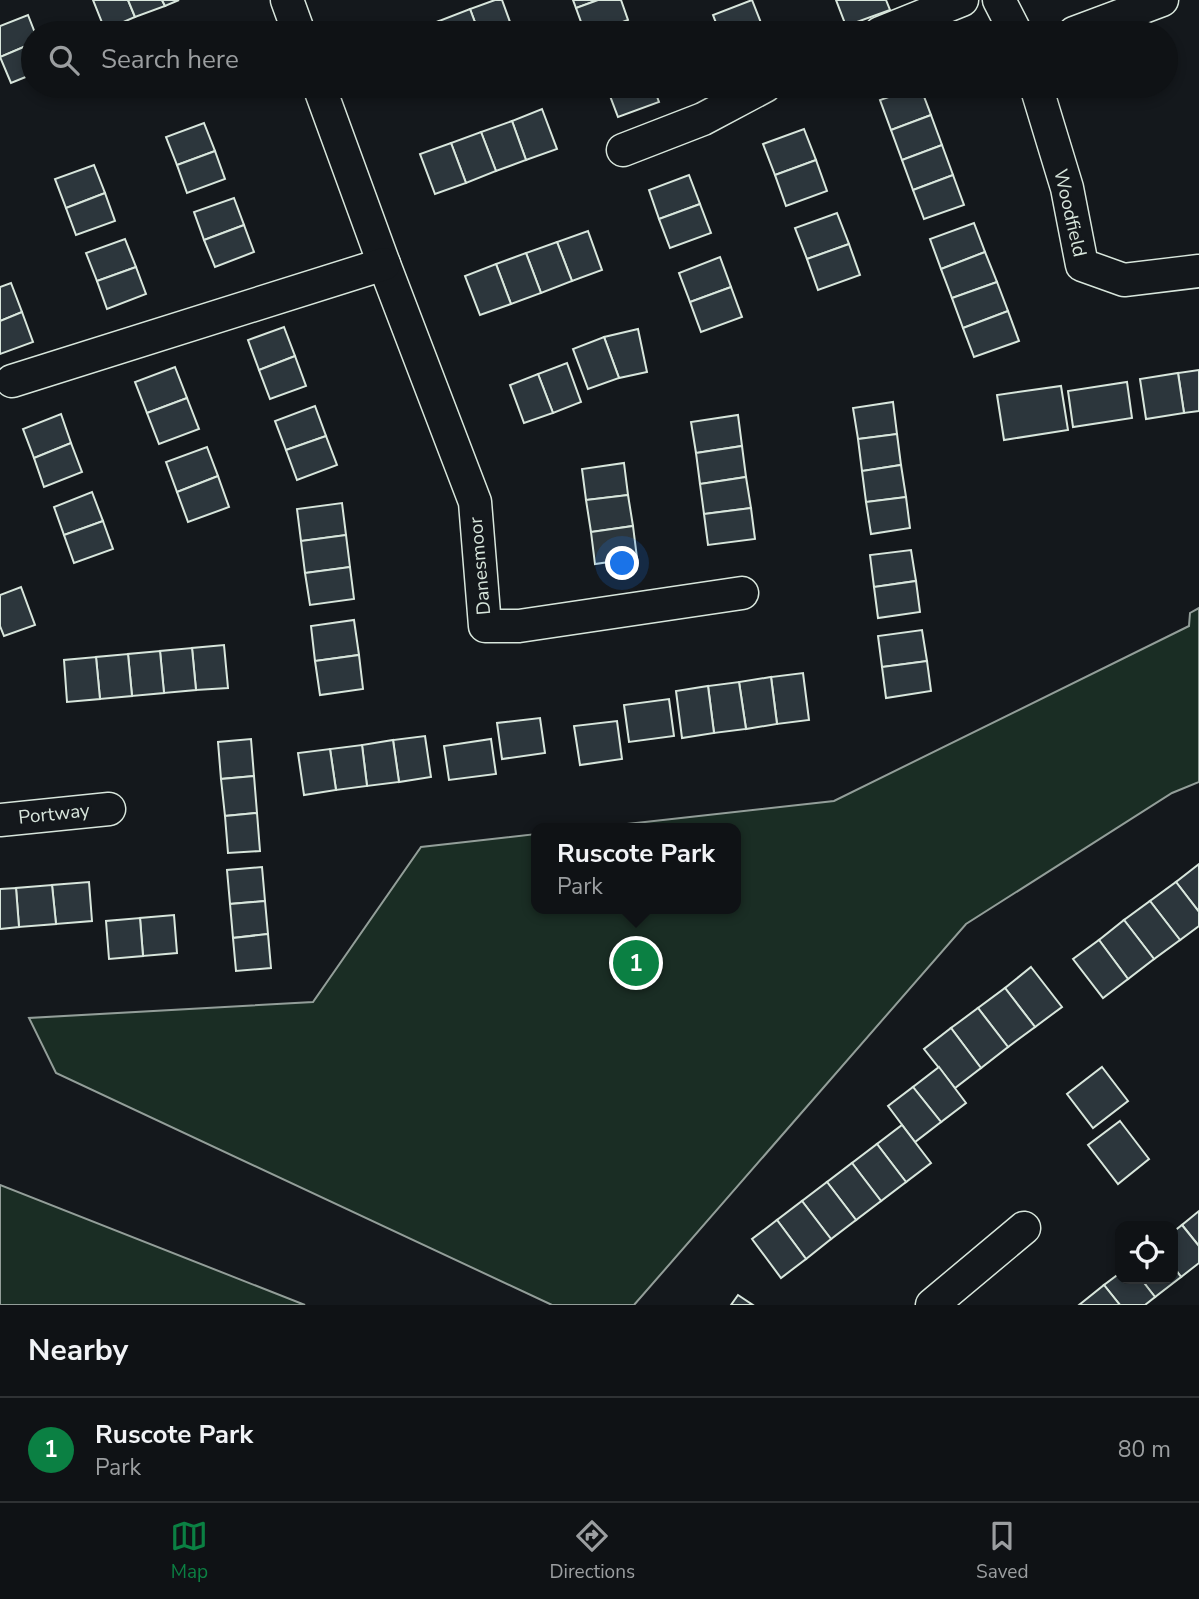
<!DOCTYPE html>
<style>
:root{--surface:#0f1215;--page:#1d2022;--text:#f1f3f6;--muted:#9b9ea0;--line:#2f3234;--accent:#0b8043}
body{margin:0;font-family:"Nunito Sans",sans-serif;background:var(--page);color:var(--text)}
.controls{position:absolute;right:21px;bottom:21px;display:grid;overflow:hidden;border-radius:14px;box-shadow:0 4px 10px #0003}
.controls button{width:63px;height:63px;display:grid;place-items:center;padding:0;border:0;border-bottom:2px solid var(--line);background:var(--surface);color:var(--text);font:35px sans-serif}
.you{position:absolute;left:623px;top:564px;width:24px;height:24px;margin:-18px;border:5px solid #fff;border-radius:50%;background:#1a73e8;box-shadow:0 0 0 10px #1a73e833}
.badge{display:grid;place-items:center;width:46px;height:46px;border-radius:50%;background:var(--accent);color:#fff;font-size:23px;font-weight:700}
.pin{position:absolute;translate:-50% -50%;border:4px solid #fff;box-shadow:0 2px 7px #0006}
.popup{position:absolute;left:531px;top:823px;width:210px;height:91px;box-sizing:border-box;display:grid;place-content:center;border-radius:14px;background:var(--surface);filter:drop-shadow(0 2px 5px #0005);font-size:23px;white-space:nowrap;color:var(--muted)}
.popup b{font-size:26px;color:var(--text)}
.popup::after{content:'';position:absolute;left:50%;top:100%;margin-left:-14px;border:14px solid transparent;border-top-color:var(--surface)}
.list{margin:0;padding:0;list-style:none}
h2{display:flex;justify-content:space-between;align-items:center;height:91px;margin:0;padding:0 28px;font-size:30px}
h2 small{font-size:23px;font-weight:400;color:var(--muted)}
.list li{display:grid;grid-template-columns:46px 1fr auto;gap:21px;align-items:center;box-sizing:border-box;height:105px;padding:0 28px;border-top:2px solid var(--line)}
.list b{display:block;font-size:26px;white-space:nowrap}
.list p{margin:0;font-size:23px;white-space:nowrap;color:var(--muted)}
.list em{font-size:23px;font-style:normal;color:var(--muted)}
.icon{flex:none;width:38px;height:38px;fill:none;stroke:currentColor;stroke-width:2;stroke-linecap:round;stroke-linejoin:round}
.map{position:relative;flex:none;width:1199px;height:1305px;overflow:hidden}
.search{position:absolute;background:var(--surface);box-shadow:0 4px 10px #0003;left:21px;right:21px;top:21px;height:77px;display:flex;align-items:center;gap:18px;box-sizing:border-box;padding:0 24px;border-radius:38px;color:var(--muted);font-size:26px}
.sheet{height:196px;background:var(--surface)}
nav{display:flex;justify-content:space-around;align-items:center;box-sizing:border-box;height:98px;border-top:2px solid var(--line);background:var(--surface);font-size:19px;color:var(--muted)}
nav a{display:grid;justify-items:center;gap:4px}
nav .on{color:var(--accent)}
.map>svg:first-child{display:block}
.green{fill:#1a2d24;stroke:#939e99;stroke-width:2}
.building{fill:#2c363c;stroke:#d8e6dc;stroke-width:2}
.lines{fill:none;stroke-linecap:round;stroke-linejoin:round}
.street-casing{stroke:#d8e6dc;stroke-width:35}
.street{stroke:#14181c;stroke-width:32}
.labels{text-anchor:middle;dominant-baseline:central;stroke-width:5;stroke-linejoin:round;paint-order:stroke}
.street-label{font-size:19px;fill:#d8e6dc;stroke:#14181c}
</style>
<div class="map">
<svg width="1199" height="1305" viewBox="0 0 1199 1305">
<rect width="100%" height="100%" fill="#14181c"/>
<g class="green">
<path d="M 1199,608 L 1199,782 L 1172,793 L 966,924 L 634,1305 L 552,1305 L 56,1073 L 29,1018 L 313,1002 L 421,847 L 536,834 L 536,909 L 736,909 L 736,828 L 591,828 L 834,801 L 1189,626 L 1190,613 Z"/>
<path d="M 0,1185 L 305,1305 L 0,1305 Z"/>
</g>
<g class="building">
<path d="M 93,0 L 128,0 L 135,17 L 105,30 Z"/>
<path d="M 128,0 L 162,0 L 165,6 L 135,17 Z"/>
<path d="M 162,0 L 179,0 L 165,6 Z"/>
<path d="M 495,0 L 502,0 L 514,33 L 479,33 L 470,9 Z"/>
<path d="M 573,0 L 598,0 L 576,8 Z"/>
<path d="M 598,0 L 621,0 L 628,20 L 593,33 L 585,33 L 576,8 Z"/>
<path d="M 752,0 L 763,28 L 749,33 L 720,33 L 713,15 Z"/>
<path d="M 836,0 L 886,0 L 890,10 L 846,26 Z"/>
<path d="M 470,9 L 479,33 L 444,33 L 439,21 Z"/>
<path d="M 28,15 L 35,33 L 33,33 L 33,43 L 0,57 L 0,26 Z"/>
<path d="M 439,21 L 444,33 L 409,33 L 408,32 Z"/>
<path d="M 33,43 L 33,74 L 11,83 L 0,57 Z"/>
<path d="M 613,86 L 653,86 L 659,102 L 618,117 L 607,88 Z"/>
<path d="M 920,86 L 931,115 L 891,130 L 880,100 Z"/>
<path d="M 542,109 L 557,149 L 526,160 L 512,121 Z"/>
<path d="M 931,115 L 942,145 L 902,160 L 891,130 Z"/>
<path d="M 512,121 L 526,160 L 496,171 L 481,132 Z"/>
<path d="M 204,123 L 215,151 L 177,165 L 166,137 Z"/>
<path d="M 804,129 L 816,160 L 775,175 L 763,144 Z"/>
<path d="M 481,132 L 496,171 L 466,183 L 451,143 Z"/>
<path d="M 451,143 L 466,183 L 435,194 L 420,154 Z"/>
<path d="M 942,145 L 953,175 L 913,190 L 902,160 Z"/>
<path d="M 215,151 L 225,179 L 187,193 L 177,165 Z"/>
<path d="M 816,160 L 827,191 L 786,206 L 775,175 Z"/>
<path d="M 94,165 L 105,193 L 66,208 L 55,179 Z"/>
<path d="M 689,175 L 700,204 L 659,219 L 649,190 Z"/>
<path d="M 953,175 L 964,205 L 924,219 L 913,190 Z"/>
<path d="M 105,193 L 115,221 L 76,235 L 66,208 Z"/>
<path d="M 234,198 L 244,225 L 204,240 L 194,212 Z"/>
<path d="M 700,204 L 711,233 L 670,248 L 659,219 Z"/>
<path d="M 837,213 L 849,244 L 807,259 L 795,228 Z"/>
<path d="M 974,223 L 985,252 L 941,269 L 930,239 Z"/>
<path d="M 244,225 L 254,252 L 215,267 L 204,240 Z"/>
<path d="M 588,231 L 602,270 L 572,281 L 557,242 Z"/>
<path d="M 125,239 L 136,267 L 97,281 L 86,253 Z"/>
<path d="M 557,242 L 572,281 L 541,293 L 526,253 Z"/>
<path d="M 849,244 L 860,275 L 818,290 L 807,259 Z"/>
<path d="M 985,252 L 997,282 L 952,298 L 941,269 Z"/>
<path d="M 526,253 L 541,293 L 511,304 L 496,264 Z"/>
<path d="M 720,257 L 731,287 L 690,302 L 679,273 Z"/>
<path d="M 496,264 L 511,304 L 480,315 L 465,276 Z"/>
<path d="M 136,267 L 146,294 L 107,309 L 97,281 Z"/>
<path d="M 997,282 L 1008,311 L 963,328 L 952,298 Z"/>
<path d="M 11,283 L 22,312 L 0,321 L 0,287 Z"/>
<path d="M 731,287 L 742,317 L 701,332 L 690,302 Z"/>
<path d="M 1008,311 L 1019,341 L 974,357 L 963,328 Z"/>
<path d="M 22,312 L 33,342 L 0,354 L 0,321 Z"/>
<path d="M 284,327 L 295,356 L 259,370 L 248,340 Z"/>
<path d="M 638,329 L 647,372 L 619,378 L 604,337 Z"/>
<path d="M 604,337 L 619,378 L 588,389 L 573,349 Z"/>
<path d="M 295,356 L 306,386 L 270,399 L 259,370 Z"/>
<path d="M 567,363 L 581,402 L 553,413 L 538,374 Z"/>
<path d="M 175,367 L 187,398 L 147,413 L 135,382 Z"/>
<path d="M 1199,370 L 1199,411 L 1184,413 L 1178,373 Z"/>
<path d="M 1178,373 L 1184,413 L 1146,419 L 1140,379 Z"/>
<path d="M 538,374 L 553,413 L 524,423 L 510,385 Z"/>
<path d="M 1127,382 L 1132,418 L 1073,427 L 1068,391 Z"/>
<path d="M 1061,386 L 1068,430 L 1004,440 L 997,395 Z"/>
<path d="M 187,398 L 199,429 L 159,444 L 147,413 Z"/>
<path d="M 893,402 L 897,434 L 858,439 L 853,408 Z"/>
<path d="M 315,406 L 326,436 L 286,450 L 275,421 Z"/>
<path d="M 61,414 L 71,443 L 34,458 L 23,429 Z"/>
<path d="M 738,415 L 742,446 L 696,453 L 691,422 Z"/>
<path d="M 897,434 L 901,465 L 862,471 L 858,439 Z"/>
<path d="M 326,436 L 337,465 L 297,480 L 286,450 Z"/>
<path d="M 71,443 L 82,472 L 44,487 L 34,458 Z"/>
<path d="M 742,446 L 746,477 L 700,484 L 696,453 Z"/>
<path d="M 207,447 L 218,476 L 177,492 L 166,462 Z"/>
<path d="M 624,463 L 628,495 L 586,500 L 582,469 Z"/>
<path d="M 901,465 L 906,497 L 866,502 L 862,471 Z"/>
<path d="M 218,476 L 229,507 L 188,522 L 177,492 Z"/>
<path d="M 746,477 L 751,508 L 704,514 L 700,484 Z"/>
<path d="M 92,492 L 103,521 L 64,535 L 54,507 Z"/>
<path d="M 628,495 L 633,526 L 591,532 L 586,500 Z"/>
<path d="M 906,497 L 910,528 L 871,534 L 866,502 Z"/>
<path d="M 342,503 L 346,535 L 301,541 L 297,509 Z"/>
<path d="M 751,508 L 755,539 L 708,545 L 704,514 Z"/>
<path d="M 103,521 L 113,549 L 74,563 L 64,535 Z"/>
<path d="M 633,526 L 637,558 L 595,564 L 591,532 Z"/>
<path d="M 346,535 L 350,567 L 305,573 L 301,541 Z"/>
<path d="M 911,550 L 916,581 L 874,587 L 870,555 Z"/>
<path d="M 350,567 L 354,599 L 310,605 L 305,573 Z"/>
<path d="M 916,581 L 920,612 L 878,618 L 874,587 Z"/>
<path d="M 21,587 L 35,625 L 4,636 L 0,626 L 0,595 Z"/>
<path d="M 354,620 L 359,655 L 315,661 L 311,626 Z"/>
<path d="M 922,630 L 927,661 L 882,667 L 878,636 Z"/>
<path d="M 224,645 L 228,688 L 196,690 L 192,648 Z"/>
<path d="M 192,648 L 196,690 L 164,693 L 160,651 Z"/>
<path d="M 160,651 L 164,693 L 132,696 L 128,654 Z"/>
<path d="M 128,654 L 132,696 L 100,699 L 96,657 Z"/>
<path d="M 359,655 L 363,689 L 320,695 L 315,661 Z"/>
<path d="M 96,657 L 100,699 L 67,702 L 64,660 Z"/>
<path d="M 927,661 L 931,691 L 886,698 L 882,667 Z"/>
<path d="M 803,673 L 809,720 L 777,724 L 771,677 Z"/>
<path d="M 771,677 L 777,724 L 746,729 L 739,682 Z"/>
<path d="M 739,682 L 746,729 L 714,733 L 708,686 Z"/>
<path d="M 708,686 L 714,733 L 682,738 L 676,691 Z"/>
<path d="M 669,699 L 674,736 L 629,742 L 624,705 Z"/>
<path d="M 540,718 L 545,753 L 502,759 L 497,723 Z"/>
<path d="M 617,721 L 622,759 L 580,765 L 574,726 Z"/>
<path d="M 425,736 L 431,777 L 399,782 L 393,740 Z"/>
<path d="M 251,739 L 254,776 L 221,779 L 218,742 Z"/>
<path d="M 491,739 L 496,774 L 449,780 L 444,746 Z"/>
<path d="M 393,740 L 399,782 L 367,786 L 362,745 Z"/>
<path d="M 362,745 L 367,786 L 336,790 L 330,749 Z"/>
<path d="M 330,749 L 336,790 L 304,795 L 298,753 Z"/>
<path d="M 254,776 L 257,813 L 225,816 L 221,779 Z"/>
<path d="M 257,813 L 260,851 L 228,853 L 225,816 Z"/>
<path d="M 1199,864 L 1199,912 L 1176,882 Z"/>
<path d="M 262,867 L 265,901 L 230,904 L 227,870 Z"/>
<path d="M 89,882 L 92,921 L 56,924 L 52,885 Z"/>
<path d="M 1176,882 L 1199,912 L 1199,926 L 1180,940 L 1150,901 Z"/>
<path d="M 52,885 L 56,924 L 19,927 L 16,888 Z"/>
<path d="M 16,888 L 19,927 L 0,929 L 0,889 Z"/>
<path d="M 265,901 L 268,934 L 233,938 L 230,904 Z"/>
<path d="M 1150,901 L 1180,940 L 1154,959 L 1124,920 Z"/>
<path d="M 174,915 L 177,953 L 143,956 L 140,918 Z"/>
<path d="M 140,918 L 143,956 L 109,959 L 106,921 Z"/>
<path d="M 1124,920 L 1154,959 L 1128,979 L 1099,940 Z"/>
<path d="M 268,934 L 271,968 L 236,971 L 233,938 Z"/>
<path d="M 1099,940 L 1128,979 L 1103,998 L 1073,959 Z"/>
<path d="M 1031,967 L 1062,1007 L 1035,1027 L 1005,988 Z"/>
<path d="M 1005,988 L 1035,1027 L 1008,1047 L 978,1008 Z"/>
<path d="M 978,1008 L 1008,1047 L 981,1068 L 951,1028 Z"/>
<path d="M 951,1028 L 981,1068 L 955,1088 L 924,1049 Z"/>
<path d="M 939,1067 L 966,1103 L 941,1122 L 913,1087 Z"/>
<path d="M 1102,1067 L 1128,1101 L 1093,1128 L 1067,1094 Z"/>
<path d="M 913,1087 L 941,1122 L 915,1142 L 888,1106 Z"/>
<path d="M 1120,1121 L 1149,1159 L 1118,1184 L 1088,1145 Z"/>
<path d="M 902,1125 L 931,1163 L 906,1182 L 877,1144 Z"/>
<path d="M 877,1144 L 906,1182 L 881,1201 L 852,1163 Z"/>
<path d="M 852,1163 L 881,1201 L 856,1220 L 827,1182 Z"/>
<path d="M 827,1182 L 856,1220 L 831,1239 L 802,1201 Z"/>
<path d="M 802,1201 L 831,1239 L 806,1259 L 777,1220 Z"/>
<path d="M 1199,1211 L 1199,1246 L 1182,1225 Z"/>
<path d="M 777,1220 L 806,1259 L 781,1278 L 752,1239 Z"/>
<path d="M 1182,1225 L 1199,1246 L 1199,1263 L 1181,1277 L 1173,1266 L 1173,1232 Z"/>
<path d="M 1173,1266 L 1181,1277 L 1155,1297 L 1141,1279 L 1173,1279 Z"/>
<path d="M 1120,1273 L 1120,1279 L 1141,1279 L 1155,1297 L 1145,1305 L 1120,1305 L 1104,1285 Z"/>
<path d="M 1104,1285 L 1120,1305 L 1079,1305 Z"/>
<path d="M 738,1295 L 753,1305 L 731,1305 Z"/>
</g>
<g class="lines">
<defs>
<g id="street">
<path d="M 287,0 L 299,33"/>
<path d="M 999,0 L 1016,33"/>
<path d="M 880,33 L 962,0"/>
<path d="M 1074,33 L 1162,0"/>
<path d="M 319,86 L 384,264 L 475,502 L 485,626 L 519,626 L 742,593"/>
<path d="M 1036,86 L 1067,188 L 1082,265 L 1124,280 L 1199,271"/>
<path d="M 623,150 L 703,119 L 765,86"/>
<path d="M 12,381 L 384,264"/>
<path d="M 0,820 L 109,809"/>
<path d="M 932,1305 L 1024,1228"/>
</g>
</defs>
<use href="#street" class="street-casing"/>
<use href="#street" class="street"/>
</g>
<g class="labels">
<g class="street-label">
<text transform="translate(1070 213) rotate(77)">Woodfield</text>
<text transform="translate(480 566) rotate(-95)">Danesmoor</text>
<text transform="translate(54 814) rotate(-6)">Portway</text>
</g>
</g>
</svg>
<div class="controls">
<button><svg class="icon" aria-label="locate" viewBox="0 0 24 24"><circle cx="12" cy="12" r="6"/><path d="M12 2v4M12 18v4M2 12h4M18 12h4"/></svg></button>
</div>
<div class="you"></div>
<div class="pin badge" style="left:636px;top:963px">1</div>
<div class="popup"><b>Ruscote Park</b>Park</div>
<div class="search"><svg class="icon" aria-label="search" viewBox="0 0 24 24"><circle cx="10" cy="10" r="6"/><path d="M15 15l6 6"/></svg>Search here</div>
</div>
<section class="sheet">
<h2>Nearby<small></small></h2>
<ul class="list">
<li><span class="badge">1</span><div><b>Ruscote Park</b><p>Park</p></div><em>80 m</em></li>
</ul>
</section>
<nav>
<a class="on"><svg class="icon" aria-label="map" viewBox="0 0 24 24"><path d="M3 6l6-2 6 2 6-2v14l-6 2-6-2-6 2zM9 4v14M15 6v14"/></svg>Map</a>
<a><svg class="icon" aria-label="directions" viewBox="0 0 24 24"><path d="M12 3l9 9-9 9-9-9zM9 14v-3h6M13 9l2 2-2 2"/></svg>Directions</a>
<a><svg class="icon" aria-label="saved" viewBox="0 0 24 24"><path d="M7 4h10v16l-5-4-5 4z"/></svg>Saved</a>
</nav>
